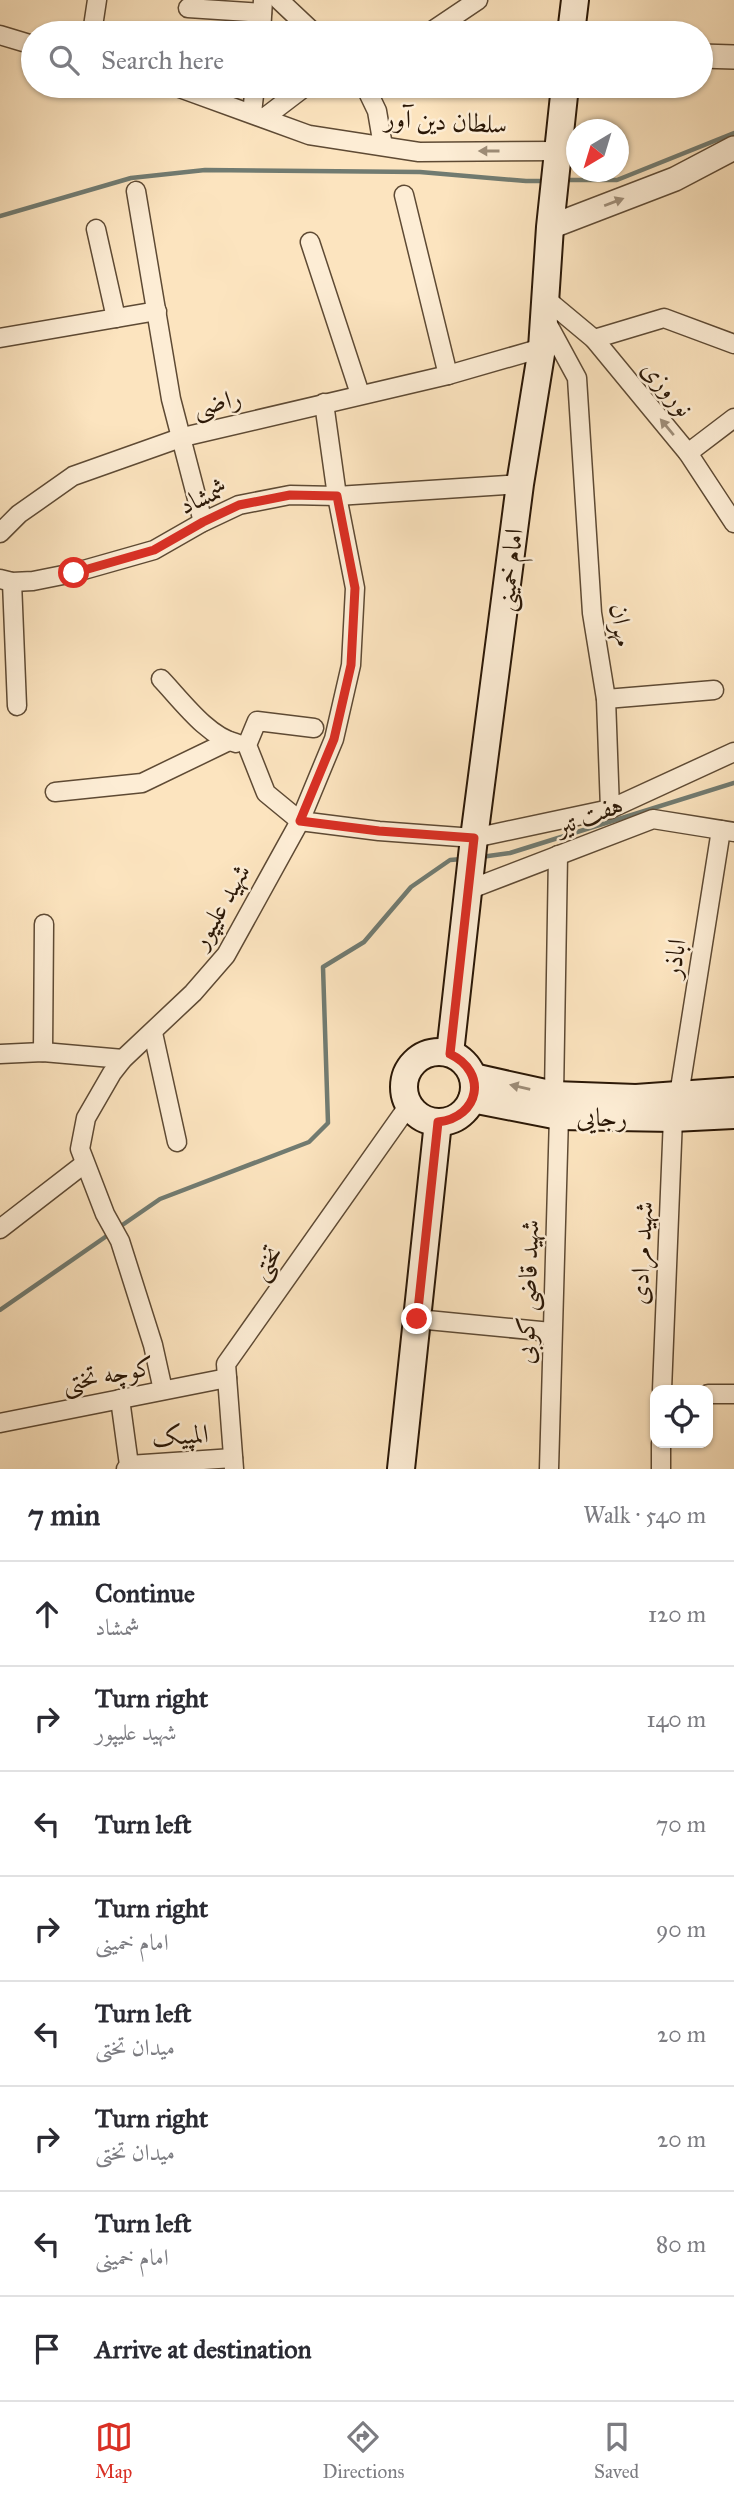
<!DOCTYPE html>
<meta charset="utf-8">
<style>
:root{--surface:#fff;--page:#f2f2f3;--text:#2b2b33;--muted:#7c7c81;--line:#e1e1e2;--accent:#d93025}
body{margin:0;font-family:"IM FELL Great Primer",Amiri,serif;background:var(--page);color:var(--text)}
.controls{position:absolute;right:21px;bottom:21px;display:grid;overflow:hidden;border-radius:14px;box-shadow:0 2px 5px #0004}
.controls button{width:63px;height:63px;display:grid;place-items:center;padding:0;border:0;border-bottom:2px solid var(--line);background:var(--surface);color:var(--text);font:35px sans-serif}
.compass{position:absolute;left:566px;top:119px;width:63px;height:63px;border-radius:50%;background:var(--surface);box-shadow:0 2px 5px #0004;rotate:218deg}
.stop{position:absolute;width:21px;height:21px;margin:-16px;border:5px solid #d93025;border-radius:50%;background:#fff}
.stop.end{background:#d93025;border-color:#fff;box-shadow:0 2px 7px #0008}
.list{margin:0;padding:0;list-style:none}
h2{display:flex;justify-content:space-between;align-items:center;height:91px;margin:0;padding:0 28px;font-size:30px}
h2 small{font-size:23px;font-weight:400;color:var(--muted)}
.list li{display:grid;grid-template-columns:46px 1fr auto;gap:21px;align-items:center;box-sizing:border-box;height:105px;padding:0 28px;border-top:2px solid var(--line)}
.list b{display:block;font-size:26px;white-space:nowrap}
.list p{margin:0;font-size:23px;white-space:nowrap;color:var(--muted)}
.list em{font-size:23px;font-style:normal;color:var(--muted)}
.icon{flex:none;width:38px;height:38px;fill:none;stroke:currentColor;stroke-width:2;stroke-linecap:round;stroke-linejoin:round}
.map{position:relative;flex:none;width:734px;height:1469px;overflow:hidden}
.search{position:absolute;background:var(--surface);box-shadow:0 2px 5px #0004;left:21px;right:21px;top:21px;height:77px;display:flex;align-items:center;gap:18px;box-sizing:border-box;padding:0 24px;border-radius:38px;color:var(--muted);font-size:26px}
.sheet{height:931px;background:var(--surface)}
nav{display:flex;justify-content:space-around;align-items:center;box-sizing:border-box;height:98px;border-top:2px solid var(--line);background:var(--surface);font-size:19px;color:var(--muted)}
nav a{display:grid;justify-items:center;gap:4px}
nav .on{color:var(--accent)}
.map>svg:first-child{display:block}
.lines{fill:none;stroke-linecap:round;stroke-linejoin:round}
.stream{stroke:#717b71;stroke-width:4.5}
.minor-casing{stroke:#5e4a34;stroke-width:21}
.tertiary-casing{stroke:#5e4a34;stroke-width:26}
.secondary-casing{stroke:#2a1706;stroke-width:30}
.minor{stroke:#fdedd5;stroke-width:18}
.tertiary{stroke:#fdedd5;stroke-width:23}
.secondary{stroke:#fdedd5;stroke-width:26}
.oneway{fill:#9e8d78}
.route{stroke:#d93025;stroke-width:9}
.labels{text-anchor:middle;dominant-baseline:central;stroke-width:5;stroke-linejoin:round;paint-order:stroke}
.street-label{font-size:26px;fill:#2a1706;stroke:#fdedd5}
</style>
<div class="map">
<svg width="734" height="1469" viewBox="0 0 734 1469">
<rect width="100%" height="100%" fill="#fce4bf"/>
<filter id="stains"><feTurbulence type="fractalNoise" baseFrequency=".00286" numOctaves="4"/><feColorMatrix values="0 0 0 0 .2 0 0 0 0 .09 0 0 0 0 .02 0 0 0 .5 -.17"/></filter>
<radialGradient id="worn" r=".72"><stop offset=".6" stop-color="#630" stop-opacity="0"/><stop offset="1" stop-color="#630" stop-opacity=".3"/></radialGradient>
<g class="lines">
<g class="stream">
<path d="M 565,180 L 617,180 L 734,133"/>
<path d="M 0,216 L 131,178 L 205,170 L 420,172 L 526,181 L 546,181"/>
<path d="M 481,857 L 510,853 L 734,783"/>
<path d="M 118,1228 L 160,1199 L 309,1142 L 328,1123 L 323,967 L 364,942 L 411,887 L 450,860 L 462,859"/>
<path d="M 0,1310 L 111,1233"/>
</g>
<defs>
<g id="minor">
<path d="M 279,0 L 314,33"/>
<path d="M 188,8 L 262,13"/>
<path d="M 92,33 L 97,0"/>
<path d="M 261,33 L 263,0"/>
<path d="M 429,33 L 478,0"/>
<path d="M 0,35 L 33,45"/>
<path d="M 174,86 L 309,135 L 419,152 L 557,151"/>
<path d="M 365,86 L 377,111 L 383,146"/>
<path d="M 252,113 L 255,86"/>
<path d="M 264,118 L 306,86"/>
<path d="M 136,191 L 171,399 L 203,522"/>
<path d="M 404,195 L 448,375"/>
<path d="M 96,229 L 116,318"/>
<path d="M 310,242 L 360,394"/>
<path d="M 546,299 L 594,339 L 688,453 L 734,523"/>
<path d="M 545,319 L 577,378 L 592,613 L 606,699 L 610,809 L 734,752"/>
<path d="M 0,338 L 157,311"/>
<path d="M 594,339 L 664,318 L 734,344"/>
<path d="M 688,453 L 734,418"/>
<path d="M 0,533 L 19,514 L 73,476 L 183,437 L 448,375 L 542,348"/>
<path d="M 0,579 L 12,582 L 33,581 L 73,573 L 154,550 L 203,522 L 239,505 L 290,495 L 337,496 L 520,484"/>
<path d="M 12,582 L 17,706"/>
<path d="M 161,679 C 181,700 208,737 236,743"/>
<path d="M 606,699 L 714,690"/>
<path d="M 314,728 L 257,721 L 247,745 L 266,793 L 300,821 L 379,831 L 474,838 L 610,809"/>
<path d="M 55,792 L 142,783 L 229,741"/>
<path d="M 468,890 L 653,819 L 734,832"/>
<path d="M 153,1033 L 177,1142"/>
<path d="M 43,1052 L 44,924"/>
<path d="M 0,1054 L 43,1052 L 123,1059"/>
<path d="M 554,1095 L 558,855"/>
<path d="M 679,1095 L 721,830"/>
<path d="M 0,1229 L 84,1164"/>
<path d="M 417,1319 L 551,1332"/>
<path d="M 163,1390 L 153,1345 L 120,1241 L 105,1214 L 80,1149 L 86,1118 L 112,1073 L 123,1059 L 193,993 L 226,955 L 300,821 L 334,739 L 351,665 L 355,588 L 337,496 L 324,403"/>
<path d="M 662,1390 L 673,1118"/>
<path d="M 708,1394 L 734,1394"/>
<path d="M 120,1399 L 129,1465 L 126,1469"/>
<path d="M 0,1423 L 227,1378"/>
<path d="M 129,1465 L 233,1458"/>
<path d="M 234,1469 L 226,1364 L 409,1105"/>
<path d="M 549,1469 L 559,1116"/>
<path d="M 661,1469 L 661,1443"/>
</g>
<g id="tertiary">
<path d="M 701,56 L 734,57"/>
<path d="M 550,227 L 675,179 L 734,148"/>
</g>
<g id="secondary">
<path d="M 571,33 L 575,0"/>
<circle cx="439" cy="1087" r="35"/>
<path d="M 450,1053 L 474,838 L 520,484 L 542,348 L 550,227 L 565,86"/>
<path d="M 473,1077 L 554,1095 L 636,1098 L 734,1091"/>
<path d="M 472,1099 L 559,1116 L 673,1118 L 734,1115"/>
<path d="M 401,1469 L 438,1122"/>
</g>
</defs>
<use href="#minor" class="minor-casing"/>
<use href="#tertiary" class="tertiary-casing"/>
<use href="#secondary" class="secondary-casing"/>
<use href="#minor" class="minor"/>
<use href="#tertiary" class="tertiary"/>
<use href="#secondary" class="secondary"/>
</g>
<defs><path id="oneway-solid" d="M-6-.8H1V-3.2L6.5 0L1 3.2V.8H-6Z" transform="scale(1.75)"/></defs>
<g class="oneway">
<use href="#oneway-solid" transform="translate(489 151) rotate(180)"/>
<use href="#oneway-solid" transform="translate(614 202) rotate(-21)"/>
<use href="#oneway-solid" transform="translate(667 427) rotate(-130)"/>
<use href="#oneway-solid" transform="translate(520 1087) rotate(-167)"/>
</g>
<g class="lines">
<path class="route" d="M 74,573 L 154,550 L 203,522 L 239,505 L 290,495 L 337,496 L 355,588 L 351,665 L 334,739 L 300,821 L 379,831 L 474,838 L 450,1054 C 488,1072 480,1117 438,1122 L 417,1319"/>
</g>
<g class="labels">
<g class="street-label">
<text transform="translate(446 121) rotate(3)">سلطان دین آور</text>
<text transform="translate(668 388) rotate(50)">نوروزی</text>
<text transform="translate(217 402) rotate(-13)">راضی</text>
<text transform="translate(203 496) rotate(-25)">شمشاد</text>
<text transform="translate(509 570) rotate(-83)">امام خمینی</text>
<text transform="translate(622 625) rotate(82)">مهران</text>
<text transform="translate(589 815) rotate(-21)">هفت تیر</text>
<text transform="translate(220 906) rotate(-60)">شهید علیپور</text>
<text transform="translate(674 958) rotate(-81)">اباذر</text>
<text transform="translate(602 1117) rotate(1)">رجایی</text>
<text transform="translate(641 1253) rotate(-87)">شهید مرادی</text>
<text transform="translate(266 1262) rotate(-55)">تختی</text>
<text transform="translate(527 1292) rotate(-88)">شهید قاضی کوبی</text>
<text transform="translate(108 1374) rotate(-11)">کوچه تختی</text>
<text transform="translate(180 1435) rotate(-4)">المپیک</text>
</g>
</g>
<rect width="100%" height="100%" filter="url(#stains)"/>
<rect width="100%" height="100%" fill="url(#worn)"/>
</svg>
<div class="controls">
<button><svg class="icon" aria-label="locate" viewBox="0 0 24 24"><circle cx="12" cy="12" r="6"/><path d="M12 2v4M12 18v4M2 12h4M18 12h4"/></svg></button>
</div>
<svg class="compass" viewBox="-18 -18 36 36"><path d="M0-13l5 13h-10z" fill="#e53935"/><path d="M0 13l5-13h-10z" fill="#7c7c81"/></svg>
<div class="stop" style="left:74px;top:573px"></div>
<div class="stop end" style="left:417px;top:1319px"></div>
<div class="search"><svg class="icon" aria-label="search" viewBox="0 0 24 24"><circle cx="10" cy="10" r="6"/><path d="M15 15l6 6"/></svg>Search here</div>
</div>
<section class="sheet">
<h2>7 min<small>Walk · 540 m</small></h2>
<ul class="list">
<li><svg class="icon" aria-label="ahead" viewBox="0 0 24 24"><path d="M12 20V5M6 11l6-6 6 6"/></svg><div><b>Continue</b><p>شمشاد</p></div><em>120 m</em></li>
<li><svg class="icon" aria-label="right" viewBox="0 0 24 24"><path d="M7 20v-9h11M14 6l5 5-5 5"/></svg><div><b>Turn right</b><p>شهید علیپور</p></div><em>140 m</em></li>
<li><svg class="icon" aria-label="left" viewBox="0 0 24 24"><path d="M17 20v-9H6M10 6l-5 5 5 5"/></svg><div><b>Turn left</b></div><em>70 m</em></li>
<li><svg class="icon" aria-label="right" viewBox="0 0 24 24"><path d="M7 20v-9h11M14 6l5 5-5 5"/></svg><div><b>Turn right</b><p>امام خمینی</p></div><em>90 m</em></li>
<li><svg class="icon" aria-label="left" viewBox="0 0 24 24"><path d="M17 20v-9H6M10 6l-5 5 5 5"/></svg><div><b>Turn left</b><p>میدان تختی</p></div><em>20 m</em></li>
<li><svg class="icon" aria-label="right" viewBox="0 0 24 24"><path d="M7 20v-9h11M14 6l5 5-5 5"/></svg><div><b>Turn right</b><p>میدان تختی</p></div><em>20 m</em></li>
<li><svg class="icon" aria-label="left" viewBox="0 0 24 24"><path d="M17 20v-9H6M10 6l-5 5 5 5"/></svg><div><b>Turn left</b><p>امام خمینی</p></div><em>80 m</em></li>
<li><svg class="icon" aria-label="arrive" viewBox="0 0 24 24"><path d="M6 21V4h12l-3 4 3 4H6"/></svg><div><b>Arrive at destination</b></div></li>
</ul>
</section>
<nav>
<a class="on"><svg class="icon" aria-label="map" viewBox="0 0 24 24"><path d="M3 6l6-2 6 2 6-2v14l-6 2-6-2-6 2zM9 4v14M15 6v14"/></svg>Map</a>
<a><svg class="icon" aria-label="directions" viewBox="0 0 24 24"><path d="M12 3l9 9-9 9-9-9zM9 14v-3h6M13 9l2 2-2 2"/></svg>Directions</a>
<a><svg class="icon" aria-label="saved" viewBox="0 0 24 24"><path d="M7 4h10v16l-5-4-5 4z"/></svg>Saved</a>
</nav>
